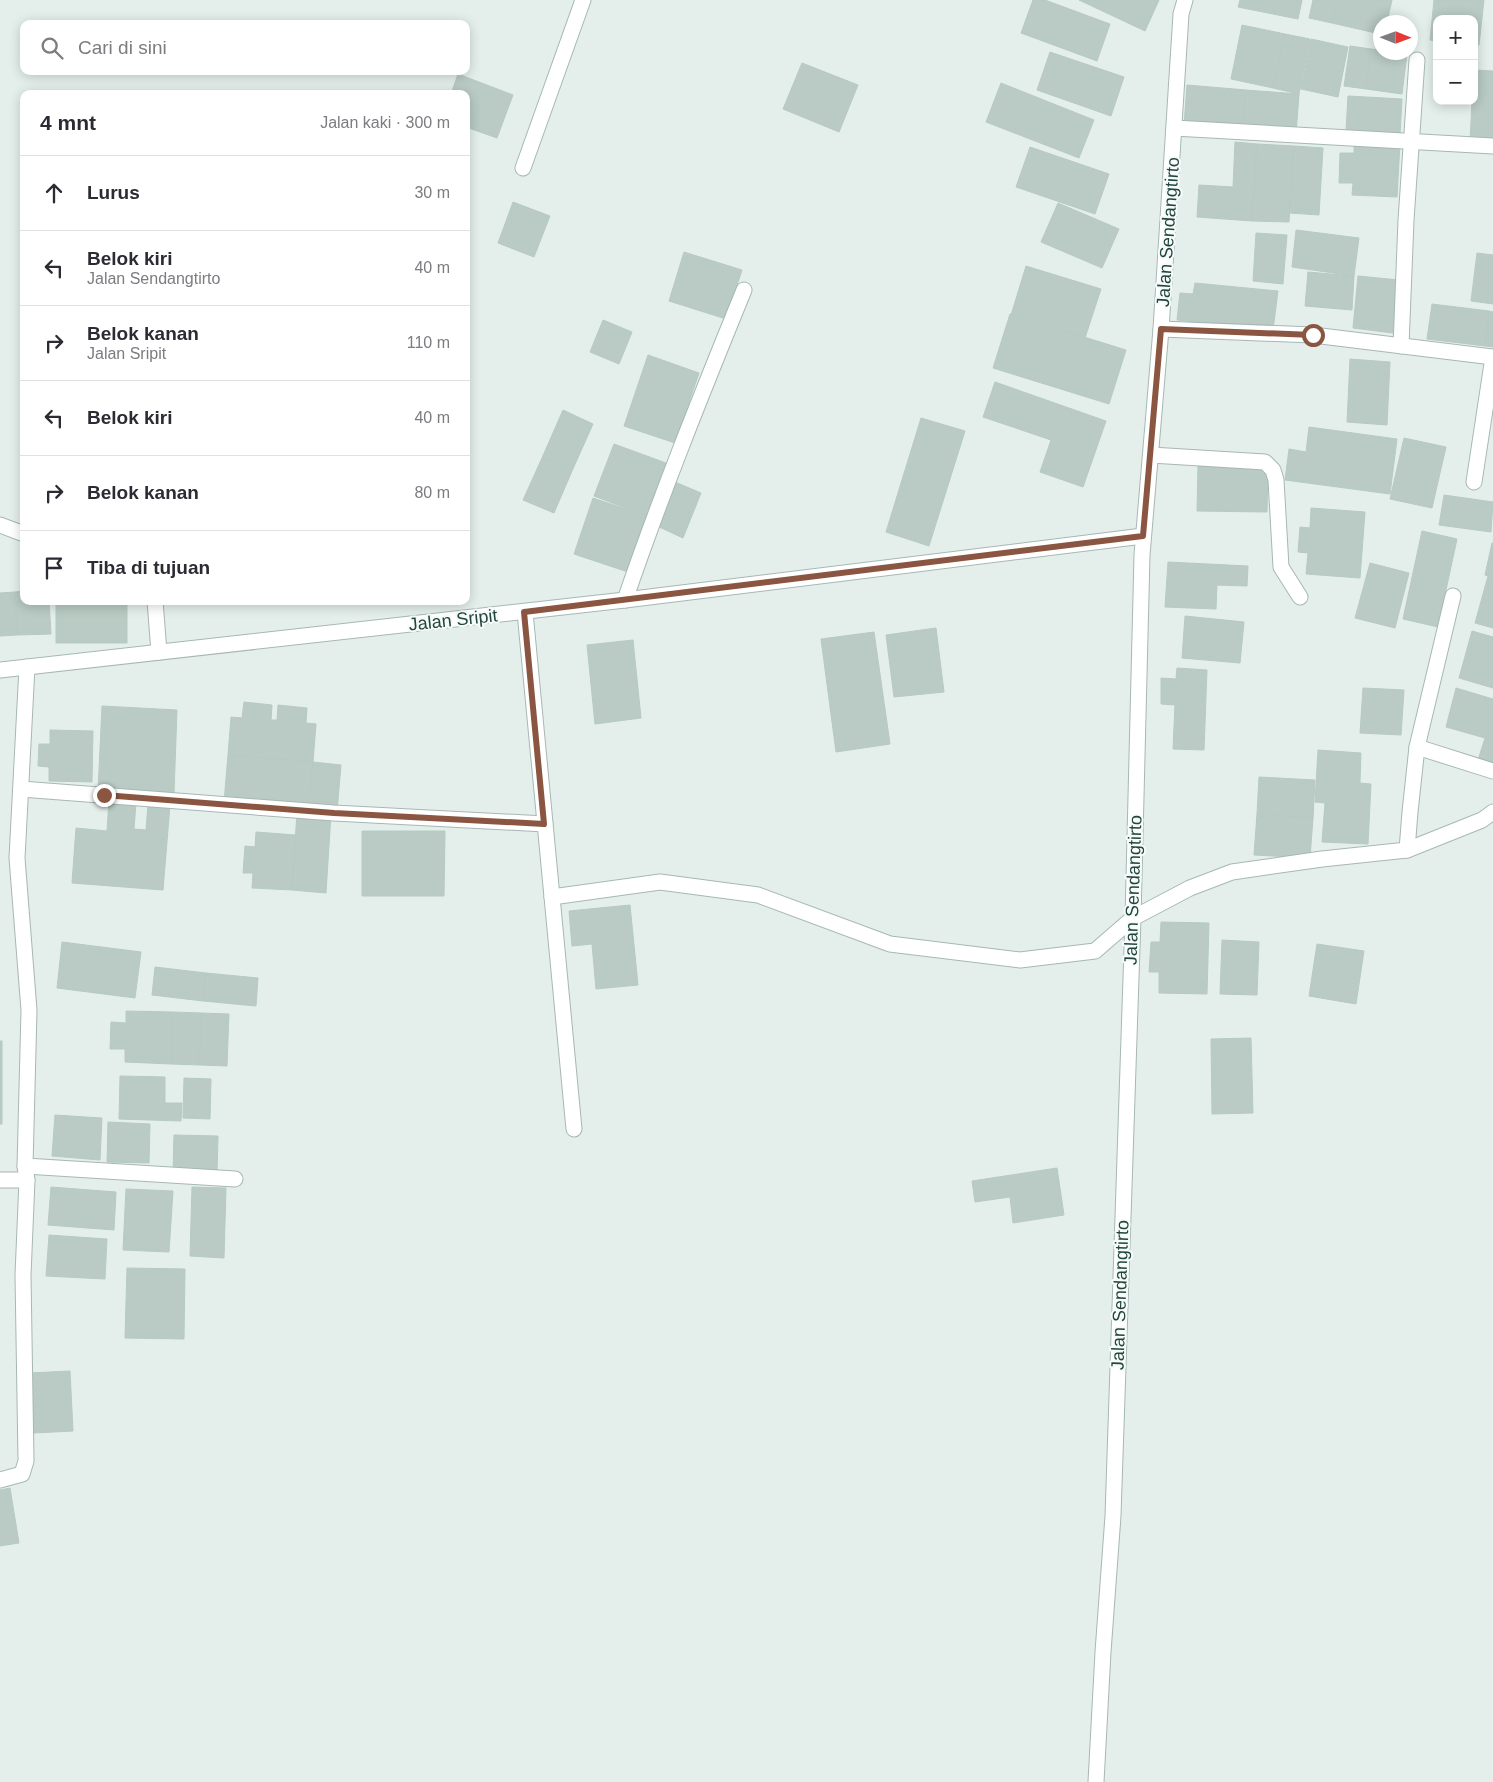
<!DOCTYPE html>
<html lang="id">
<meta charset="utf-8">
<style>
:root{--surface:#fff;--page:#f7f7f7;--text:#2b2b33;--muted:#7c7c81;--line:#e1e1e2}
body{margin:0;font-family:Helvetica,sans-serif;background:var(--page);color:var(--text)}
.controls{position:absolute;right:15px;top:15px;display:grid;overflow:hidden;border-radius:10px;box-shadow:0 2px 12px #0003}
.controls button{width:45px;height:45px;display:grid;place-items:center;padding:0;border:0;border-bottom:1px solid var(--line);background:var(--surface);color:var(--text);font:25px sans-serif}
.compass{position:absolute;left:1373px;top:15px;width:45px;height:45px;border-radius:50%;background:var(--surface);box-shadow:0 2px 12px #0003;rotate:91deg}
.stop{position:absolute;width:15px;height:15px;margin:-11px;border:4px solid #8a5541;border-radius:50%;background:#fff}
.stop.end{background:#8a5541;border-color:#fff;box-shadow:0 1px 5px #0008}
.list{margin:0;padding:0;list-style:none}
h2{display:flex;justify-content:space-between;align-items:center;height:65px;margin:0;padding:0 20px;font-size:21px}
h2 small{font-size:16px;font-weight:400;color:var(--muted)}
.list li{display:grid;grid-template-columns:32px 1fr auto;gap:15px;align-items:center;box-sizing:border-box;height:75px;padding:0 20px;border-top:1px solid var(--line)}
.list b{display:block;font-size:19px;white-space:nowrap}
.list p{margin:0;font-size:16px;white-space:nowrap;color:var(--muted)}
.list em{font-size:16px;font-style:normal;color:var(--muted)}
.icon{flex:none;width:28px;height:28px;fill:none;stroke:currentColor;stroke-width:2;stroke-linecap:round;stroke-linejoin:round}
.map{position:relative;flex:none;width:1493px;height:1782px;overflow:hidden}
.search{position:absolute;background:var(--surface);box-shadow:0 2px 12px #0003;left:20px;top:20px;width:450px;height:55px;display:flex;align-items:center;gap:12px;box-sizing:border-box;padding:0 18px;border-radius:10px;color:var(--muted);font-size:19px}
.panel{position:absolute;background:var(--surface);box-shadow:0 2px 12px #0003;left:20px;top:90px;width:450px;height:515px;border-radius:10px}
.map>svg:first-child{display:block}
.building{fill:#b9cbc4;stroke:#b6cac3}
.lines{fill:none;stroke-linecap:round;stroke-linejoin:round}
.minor-casing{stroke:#a6b8b3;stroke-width:17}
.minor{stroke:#fff;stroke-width:15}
.route{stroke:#8a5541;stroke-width:6}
.labels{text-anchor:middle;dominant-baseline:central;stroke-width:4;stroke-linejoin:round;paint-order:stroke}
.street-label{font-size:18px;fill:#21443d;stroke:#f6fbf9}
</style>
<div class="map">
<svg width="1493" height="1782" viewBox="0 0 1493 1782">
<rect width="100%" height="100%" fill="#e4efeb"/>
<g class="building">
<path d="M 1033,0 L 1045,0 L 1110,24 L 1097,61 L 1021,33 Z"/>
<path d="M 1079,0 L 1159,0 L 1145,31 Z"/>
<path d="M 1240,0 L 1302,0 L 1298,19 L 1238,7 Z"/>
<path d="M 1313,0 L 1337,0 L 1332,23 L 1309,18 Z"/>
<path d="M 1337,0 L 1392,0 L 1387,22 L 1380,22 L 1380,34 L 1332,23 Z"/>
<path d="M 1434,0 L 1484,0 L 1479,45 L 1474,45 L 1474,19 L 1437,19 L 1437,41 L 1430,40 Z"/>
<path d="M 1242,25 L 1285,34 L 1273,88 L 1231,79 Z"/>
<path d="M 1285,34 L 1310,39 L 1299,94 L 1273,88 Z"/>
<path d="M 1311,39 L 1348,47 L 1338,97 L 1301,89 Z"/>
<path d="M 1350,46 L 1371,49 L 1366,89 L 1344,86 Z"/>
<path d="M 1371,49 L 1380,50 L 1380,52 L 1407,54 L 1402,94 L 1366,89 Z"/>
<path d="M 1050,52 L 1124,77 L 1111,116 L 1037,90 Z"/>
<path d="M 802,63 L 858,85 L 839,132 L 783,109 Z"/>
<path d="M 1474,70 L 1493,71 L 1493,143 L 1470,142 L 1472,101 L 1474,101 Z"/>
<path d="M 458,74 L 513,95 L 497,138 L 466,127 L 466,94 L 451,94 Z"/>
<path d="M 1001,83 L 1094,120 L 1079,158 L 986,122 Z"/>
<path d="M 1187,85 L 1246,90 L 1242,129 L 1184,125 Z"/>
<path d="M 1246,90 L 1299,94 L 1296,134 L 1242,129 Z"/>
<path d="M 1348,96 L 1402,99 L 1400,134 L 1346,131 Z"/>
<path d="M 1354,141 L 1400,143 L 1397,197 L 1352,195 L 1353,183 L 1339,183 L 1340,153 L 1354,153 Z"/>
<path d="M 1235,142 L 1257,144 L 1252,221 L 1197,217 L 1199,185 L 1233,187 Z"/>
<path d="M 1257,144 L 1294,146 L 1289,222 L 1252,221 Z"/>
<path d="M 1294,146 L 1323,148 L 1319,215 L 1290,213 Z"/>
<path d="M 1030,147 L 1109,174 L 1095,214 L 1016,187 Z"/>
<path d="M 513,202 L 550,216 L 534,257 L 498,243 Z"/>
<path d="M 1058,203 L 1119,229 L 1102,268 L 1041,242 Z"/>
<path d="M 1296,230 L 1359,238 L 1354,276 L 1292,267 Z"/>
<path d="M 1256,233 L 1287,235 L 1283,284 L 1253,281 Z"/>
<path d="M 684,252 L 742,270 L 726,319 L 669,301 Z"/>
<path d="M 1477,253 L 1493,255 L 1493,304 L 1471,301 Z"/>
<path d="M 1026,266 L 1101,289 L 1085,338 L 1011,315 Z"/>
<path d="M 1308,272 L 1354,276 L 1352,310 L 1305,306 Z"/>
<path d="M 1358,276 L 1399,280 L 1393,333 L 1353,328 Z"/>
<path d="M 1195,283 L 1278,291 L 1273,330 L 1177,320 L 1180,293 L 1193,294 Z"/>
<path d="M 1432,304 L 1489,311 L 1485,346 L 1427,339 Z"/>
<path d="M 1489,311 L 1493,312 L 1493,347 L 1485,346 Z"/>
<path d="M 1010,314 L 1126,350 L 1109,404 L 993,368 Z"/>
<path d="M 603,320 L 632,332 L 619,364 L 590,352 Z"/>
<path d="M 648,355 L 699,373 L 675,443 L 624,426 Z"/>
<path d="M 1350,359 L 1390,362 L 1387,425 L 1347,422 Z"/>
<path d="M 995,382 L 1106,421 L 1083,487 L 1040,472 L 1051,440 L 983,417 Z"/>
<path d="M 563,410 L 593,424 L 572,471 L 542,458 Z"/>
<path d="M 921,418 L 965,431 L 929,546 L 886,532 Z"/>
<path d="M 1309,427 L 1397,439 L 1390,494 L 1285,480 L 1289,449 L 1306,452 Z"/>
<path d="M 1404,438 L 1446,447 L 1432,508 L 1390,499 Z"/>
<path d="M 614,444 L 666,463 L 646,516 L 594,496 Z"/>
<path d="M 542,458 L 572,471 L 554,513 L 523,500 Z"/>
<path d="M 1198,466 L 1268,467 L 1267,512 L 1197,511 Z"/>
<path d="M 675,482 L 701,493 L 683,538 L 657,526 Z"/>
<path d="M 1444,495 L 1493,502 L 1491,532 L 1439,525 Z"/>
<path d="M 593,498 L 646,516 L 628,572 L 574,554 Z"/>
<path d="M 1311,508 L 1365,512 L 1360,578 L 1306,574 L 1308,553 L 1298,552 L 1300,527 L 1310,528 Z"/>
<path d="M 1422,531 L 1457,539 L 1438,627 L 1403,619 Z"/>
<path d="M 1492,543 L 1493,543 L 1493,577 L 1485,575 Z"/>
<path d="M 1168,562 L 1248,566 L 1247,586 L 1217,585 L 1216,609 L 1165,607 Z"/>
<path d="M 1370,563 L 1409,573 L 1395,628 L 1355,618 Z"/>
<path d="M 1488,576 L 1493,578 L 1493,628 L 1475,623 Z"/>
<path d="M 24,591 L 24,601 L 49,601 L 51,634 L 17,635 L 15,592 Z"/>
<path d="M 15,592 L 17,635 L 0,636 L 0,593 Z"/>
<rect x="56" y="601" width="71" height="42"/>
<path d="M 1185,616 L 1244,622 L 1240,663 L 1182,658 Z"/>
<path d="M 936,628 L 944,692 L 894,697 L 886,635 Z"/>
<path d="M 1472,631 L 1493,637 L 1493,688 L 1459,678 Z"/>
<path d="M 874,632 L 890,744 L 836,752 L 821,639 Z"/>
<path d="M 633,640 L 641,718 L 595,724 L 587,645 Z"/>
<path d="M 1177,668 L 1207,670 L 1204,750 L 1173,749 L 1175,705 L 1161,704 L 1161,678 L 1176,679 Z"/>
<path d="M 1363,688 L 1404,690 L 1401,735 L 1360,733 Z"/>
<path d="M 1456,688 L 1493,699 L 1493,764 L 1478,760 L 1485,738 L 1446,727 Z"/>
<path d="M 244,702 L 272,705 L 271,720 L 277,720 L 278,705 L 307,708 L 306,723 L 316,724 L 313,762 L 228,755 L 231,717 L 242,718 Z"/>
<path d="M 102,706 L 177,710 L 174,794 L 98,791 Z"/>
<path d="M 50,730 L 93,731 L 92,782 L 49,781 L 49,767 L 38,766 L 39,744 L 50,744 Z"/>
<path d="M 1318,750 L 1361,753 L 1360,783 L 1371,784 L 1368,844 L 1322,842 L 1325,803 L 1315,802 Z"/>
<path d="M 228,755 L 313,762 L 308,810 L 224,802 Z"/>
<path d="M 313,762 L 341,765 L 337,812 L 308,810 Z"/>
<path d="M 1259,777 L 1315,780 L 1313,818 L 1257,814 Z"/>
<path d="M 109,800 L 136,803 L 134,829 L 146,830 L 148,804 L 170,805 L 163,890 L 72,883 L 76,828 L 107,831 Z"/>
<path d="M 297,812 L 331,814 L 326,893 L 292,890 Z"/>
<path d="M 1257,814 L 1313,818 L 1310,858 L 1254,855 Z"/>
<path d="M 362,831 L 445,831 L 444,896 L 362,896 Z"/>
<path d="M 256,832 L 295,835 L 292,890 L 252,888 L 253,873 L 243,873 L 245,846 L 255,847 Z"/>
<path d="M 630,905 L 638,985 L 596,989 L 592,944 L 572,946 L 569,911 Z"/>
<path d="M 1161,922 L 1209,923 L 1207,994 L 1159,993 L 1159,972 L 1149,972 L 1151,942 L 1160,942 Z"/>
<path d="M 1222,940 L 1259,942 L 1257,995 L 1220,994 Z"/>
<path d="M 62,942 L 141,952 L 135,998 L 57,988 Z"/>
<path d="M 1317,944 L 1364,951 L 1356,1004 L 1309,996 Z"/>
<path d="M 155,967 L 206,973 L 203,1001 L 152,995 Z"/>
<path d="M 206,973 L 258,978 L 256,1006 L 203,1001 Z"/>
<path d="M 126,1011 L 173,1012 L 171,1064 L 125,1062 L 125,1049 L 110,1049 L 111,1022 L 126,1023 Z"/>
<path d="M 173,1012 L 201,1013 L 200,1065 L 171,1064 Z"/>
<path d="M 201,1013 L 229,1014 L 227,1066 L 200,1065 Z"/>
<path d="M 1251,1038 L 1253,1113 L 1212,1114 L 1211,1039 Z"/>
<rect x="0" y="1041" width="2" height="36"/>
<path d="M 120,1076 L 165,1077 L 165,1103 L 182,1103 L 181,1121 L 119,1119 Z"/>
<rect x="0" y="1077" width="2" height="47"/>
<path d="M 184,1078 L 211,1079 L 210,1119 L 183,1118 Z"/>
<path d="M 55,1115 L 102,1118 L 100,1160 L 52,1156 Z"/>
<path d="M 108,1122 L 150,1124 L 149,1163 L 107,1162 Z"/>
<path d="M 174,1135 L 218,1136 L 217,1175 L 173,1173 Z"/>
<path d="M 1057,1168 L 1064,1215 L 1013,1223 L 1010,1197 L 975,1202 L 972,1181 Z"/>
<path d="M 51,1187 L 116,1192 L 114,1230 L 48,1225 Z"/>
<path d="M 192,1187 L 226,1188 L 224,1258 L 190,1256 Z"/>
<path d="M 126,1189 L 173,1191 L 169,1252 L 123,1250 Z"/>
<path d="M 49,1235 L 107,1239 L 105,1279 L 46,1276 Z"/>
<path d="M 127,1268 L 185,1269 L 184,1339 L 125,1338 Z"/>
<path d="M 70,1371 L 73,1431 L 34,1433 L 30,1373 Z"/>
<path d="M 10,1488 L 19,1543 L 0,1546 L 0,1490 Z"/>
</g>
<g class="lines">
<defs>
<g id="minor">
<path d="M 1174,128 L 1493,146"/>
<path d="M 523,168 L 583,0"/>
<path d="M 1161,329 L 1313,335 L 1493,357 L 1474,482"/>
<path d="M 1401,346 L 1406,220 L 1417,60"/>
<path d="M 1151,455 L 1265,462 L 1273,470 L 1276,480 L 1281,567 L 1300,597"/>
<path d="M 0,525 L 24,534"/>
<path d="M 625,600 C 661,495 702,393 744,290"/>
<path d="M 155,601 L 159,652"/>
<path d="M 525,612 L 574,1129"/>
<path d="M 0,670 L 625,600 L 1143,536"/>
<path d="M 1417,747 L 1493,771"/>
<path d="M 21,789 L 334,813 L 545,824"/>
<path d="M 1407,850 L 1482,820 L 1493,812"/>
<path d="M 552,897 L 660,882 L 758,895 L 890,944 L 1020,960 L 1095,951 L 1133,918 L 1190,888 L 1232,872 L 1322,859 L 1407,850 L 1410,812 L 1417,747 L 1453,596"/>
<path d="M 25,1166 L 235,1179"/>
<path d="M 0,1180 L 27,1180"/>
<path d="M 0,1480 L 22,1474 L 26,1461 L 23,1275 L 27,1180 L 25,1166 L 29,1010 L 17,858 L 27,667"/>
<path d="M 1096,1782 L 1103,1652 L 1113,1516 L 1133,918 L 1142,555 L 1161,329 L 1181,14 L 1185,0"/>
</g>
</defs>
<use href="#minor" class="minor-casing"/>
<use href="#minor" class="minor"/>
</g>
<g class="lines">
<path class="route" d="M 104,795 L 334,813 L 544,824 L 524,612 L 1143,536 L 1161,329 L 1313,335"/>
</g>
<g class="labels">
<g class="street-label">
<text transform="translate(1168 232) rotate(-86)">Jalan Sendangtirto</text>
<text transform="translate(453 620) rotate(-6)">Jalan Sripit</text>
<text transform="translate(1133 890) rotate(-88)">Jalan Sendangtirto</text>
<text transform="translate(1120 1295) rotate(-88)">Jalan Sendangtirto</text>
</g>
</g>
</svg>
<div class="controls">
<button>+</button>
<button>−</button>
</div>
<svg class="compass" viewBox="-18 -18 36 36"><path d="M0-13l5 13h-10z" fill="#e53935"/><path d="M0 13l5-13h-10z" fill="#7c7c81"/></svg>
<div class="stop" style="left:1313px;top:335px"></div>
<div class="stop end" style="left:104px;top:795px"></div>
<div class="search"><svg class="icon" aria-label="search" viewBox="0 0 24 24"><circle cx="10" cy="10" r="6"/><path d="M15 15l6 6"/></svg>Cari di sini</div>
<section class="panel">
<h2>4 mnt<small>Jalan kaki · 300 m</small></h2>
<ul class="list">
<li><svg class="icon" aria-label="ahead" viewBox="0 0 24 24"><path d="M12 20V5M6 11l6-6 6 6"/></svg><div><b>Lurus</b></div><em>30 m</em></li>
<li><svg class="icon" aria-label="left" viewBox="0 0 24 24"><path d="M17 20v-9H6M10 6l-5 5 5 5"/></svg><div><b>Belok kiri</b><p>Jalan Sendangtirto</p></div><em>40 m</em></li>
<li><svg class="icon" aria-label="right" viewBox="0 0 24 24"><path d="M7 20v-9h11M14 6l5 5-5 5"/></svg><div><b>Belok kanan</b><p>Jalan Sripit</p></div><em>110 m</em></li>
<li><svg class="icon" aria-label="left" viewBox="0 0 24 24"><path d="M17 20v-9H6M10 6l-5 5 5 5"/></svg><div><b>Belok kiri</b></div><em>40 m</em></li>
<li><svg class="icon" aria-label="right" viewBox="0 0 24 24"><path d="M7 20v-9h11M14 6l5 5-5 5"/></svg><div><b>Belok kanan</b></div><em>80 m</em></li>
<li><svg class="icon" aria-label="arrive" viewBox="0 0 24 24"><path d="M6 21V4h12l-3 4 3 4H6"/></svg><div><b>Tiba di tujuan</b></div></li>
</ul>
</section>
</div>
